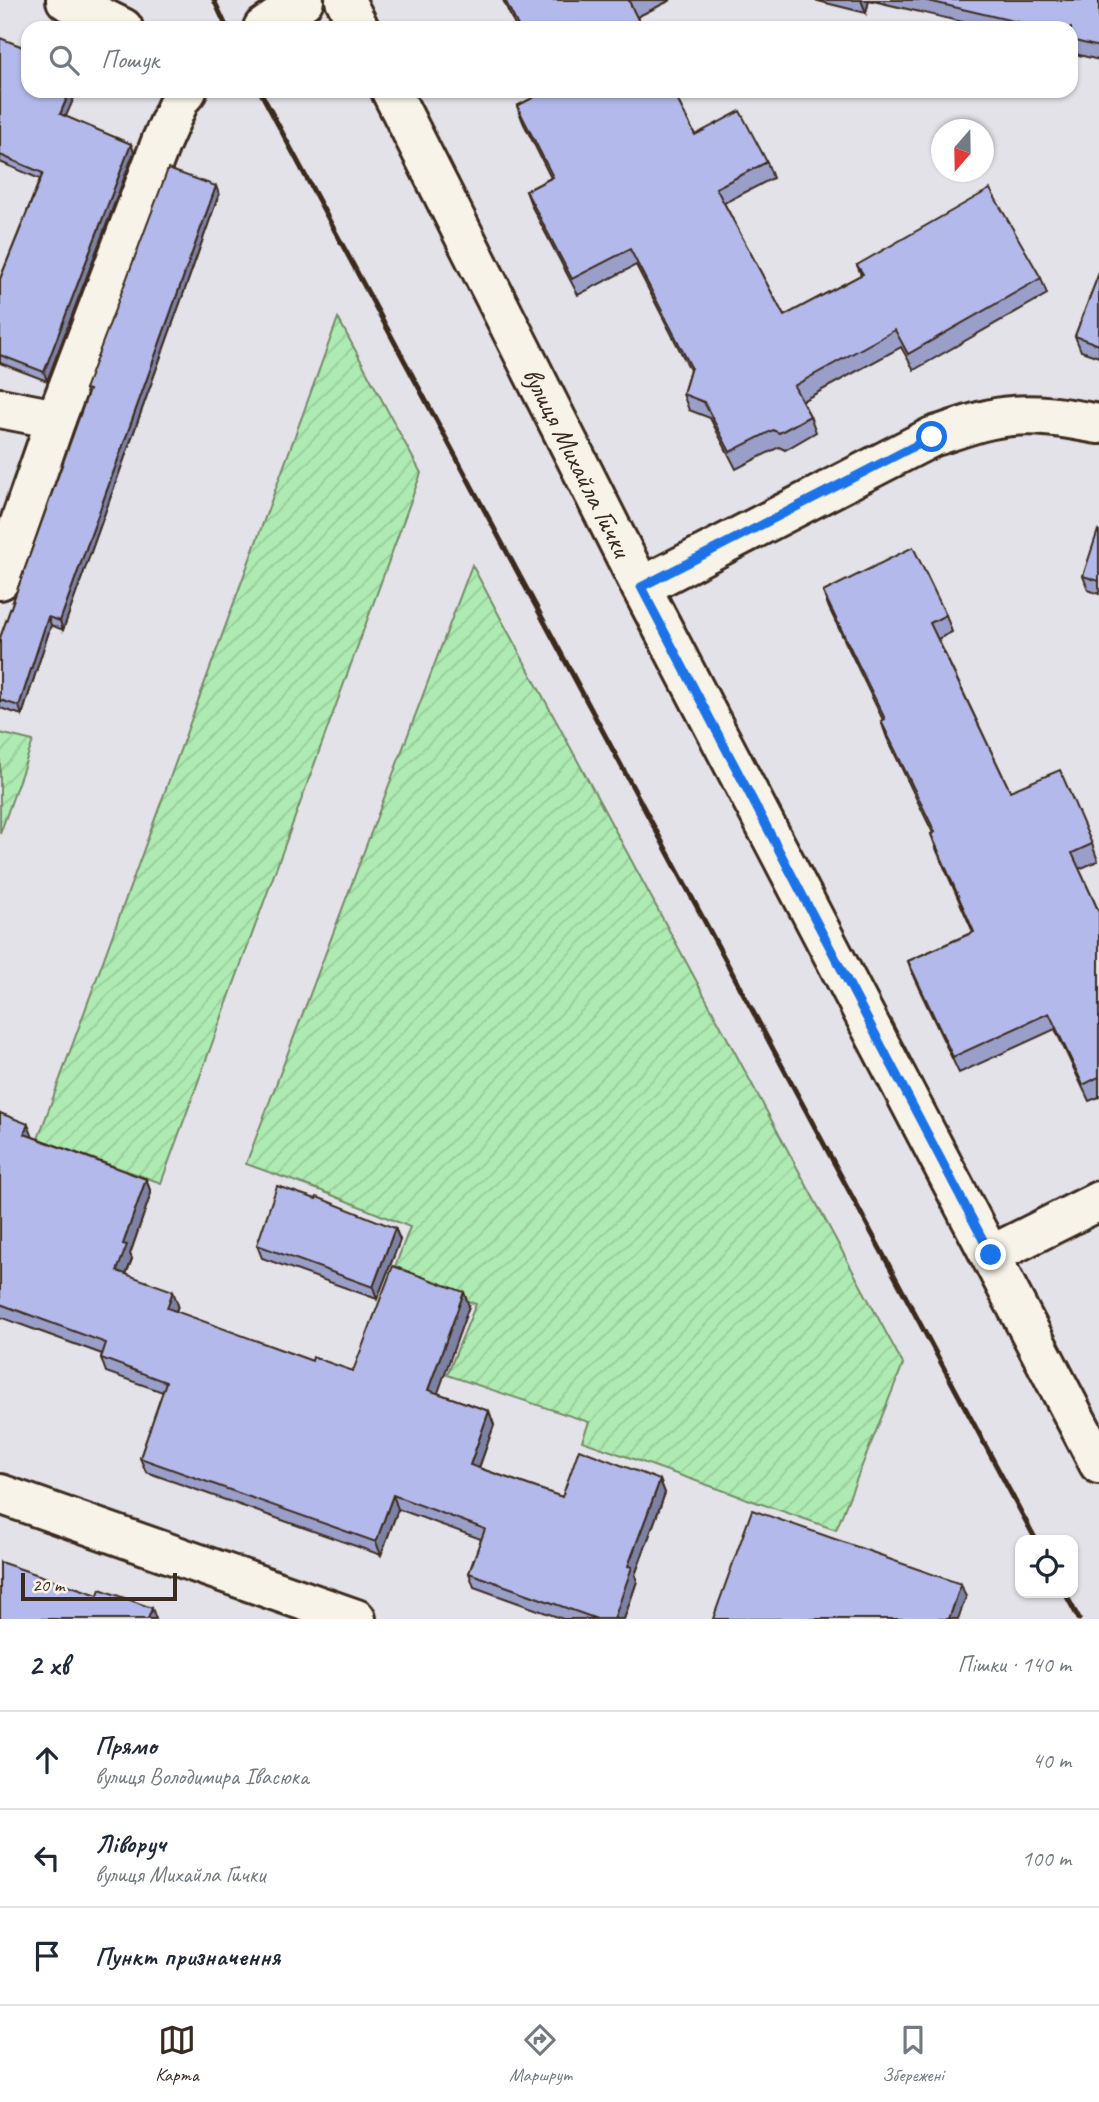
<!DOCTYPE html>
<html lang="uk">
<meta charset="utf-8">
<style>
:root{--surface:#fff;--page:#f6f6f7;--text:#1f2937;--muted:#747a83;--line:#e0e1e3;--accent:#3b2a1e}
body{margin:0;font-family:Caveat,sans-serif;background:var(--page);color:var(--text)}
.controls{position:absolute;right:21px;bottom:21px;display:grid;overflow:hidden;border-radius:14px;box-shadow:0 2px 5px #0004}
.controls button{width:63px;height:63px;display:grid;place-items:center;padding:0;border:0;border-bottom:2px solid var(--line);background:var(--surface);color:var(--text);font:35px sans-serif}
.compass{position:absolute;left:931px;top:119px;width:63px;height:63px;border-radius:50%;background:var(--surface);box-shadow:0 2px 5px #0004;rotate:200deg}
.scale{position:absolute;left:21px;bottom:18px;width:156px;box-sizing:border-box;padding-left:7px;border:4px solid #3b2a1e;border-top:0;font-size:19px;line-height:24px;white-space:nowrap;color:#3b2a1e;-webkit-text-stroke:5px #f7f3e8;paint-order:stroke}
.stop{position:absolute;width:21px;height:21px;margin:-16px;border:5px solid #1a73e8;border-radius:50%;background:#fff}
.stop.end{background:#1a73e8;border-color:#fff;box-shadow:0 2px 7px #0008}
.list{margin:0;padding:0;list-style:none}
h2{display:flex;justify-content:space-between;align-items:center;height:91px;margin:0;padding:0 28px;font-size:30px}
h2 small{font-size:23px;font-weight:400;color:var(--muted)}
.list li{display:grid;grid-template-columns:46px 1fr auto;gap:21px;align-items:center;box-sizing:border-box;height:98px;padding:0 28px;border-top:2px solid var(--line)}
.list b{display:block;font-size:26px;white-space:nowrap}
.list p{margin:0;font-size:23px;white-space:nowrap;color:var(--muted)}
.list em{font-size:23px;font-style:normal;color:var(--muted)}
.icon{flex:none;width:38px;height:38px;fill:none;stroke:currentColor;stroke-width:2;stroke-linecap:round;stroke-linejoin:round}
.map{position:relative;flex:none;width:1099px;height:1619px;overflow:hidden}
.search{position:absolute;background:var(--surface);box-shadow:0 2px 5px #0004;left:21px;right:21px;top:21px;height:77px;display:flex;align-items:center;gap:18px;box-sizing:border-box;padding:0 24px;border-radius:21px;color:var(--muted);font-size:26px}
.sheet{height:385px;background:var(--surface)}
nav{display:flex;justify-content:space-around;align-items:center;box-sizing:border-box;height:98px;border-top:2px solid var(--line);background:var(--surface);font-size:19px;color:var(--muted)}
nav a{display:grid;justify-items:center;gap:4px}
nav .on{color:var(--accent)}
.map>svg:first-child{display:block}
.garden{fill:url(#garden-furrows);stroke:#748a68;stroke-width:2}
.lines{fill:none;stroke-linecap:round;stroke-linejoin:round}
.minor-casing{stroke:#3b2a1e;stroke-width:44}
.highway-casing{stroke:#3b2a1e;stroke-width:44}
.minor{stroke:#f7f3e8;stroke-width:38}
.highway{stroke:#f7f3e8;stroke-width:38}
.rail{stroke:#3b2a1e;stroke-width:5}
.wall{fill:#9a9fc9;stroke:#3b2a1e;stroke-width:2}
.shaded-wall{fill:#7d82a4;stroke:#3b2a1e;stroke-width:2}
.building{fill:#b3b9ea;stroke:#3b2a1e;stroke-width:2}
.route{stroke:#1a73e8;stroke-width:9}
.labels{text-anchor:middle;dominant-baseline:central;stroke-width:7;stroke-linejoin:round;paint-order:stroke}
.street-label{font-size:28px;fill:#3b2a1e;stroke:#f7f3e8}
</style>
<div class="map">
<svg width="1099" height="1619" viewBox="0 0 1099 1619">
<defs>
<pattern id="garden-furrows" width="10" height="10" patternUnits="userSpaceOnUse" patternTransform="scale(1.75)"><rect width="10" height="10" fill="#adebb2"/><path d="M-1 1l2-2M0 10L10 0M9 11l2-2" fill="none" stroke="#96ca99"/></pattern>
</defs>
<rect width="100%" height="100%" fill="#e3e2e9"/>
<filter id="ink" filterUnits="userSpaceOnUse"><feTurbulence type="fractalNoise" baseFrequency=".0143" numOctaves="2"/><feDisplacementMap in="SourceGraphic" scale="14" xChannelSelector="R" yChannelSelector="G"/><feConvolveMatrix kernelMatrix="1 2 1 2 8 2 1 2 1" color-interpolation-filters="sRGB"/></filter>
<g filter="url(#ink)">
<g class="garden">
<path d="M 338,318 L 421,473 L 161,1183 L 38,1139 Z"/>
<path d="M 472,565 L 903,1364 L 836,1530 L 582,1441 L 589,1422 L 447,1375 L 476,1304 L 393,1272 L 410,1227 L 322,1191 L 246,1164 Z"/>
<path d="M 0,733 L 33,741 L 0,834 Z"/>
</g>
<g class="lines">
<defs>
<g id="minor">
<path d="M 66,0 L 123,28"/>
<path d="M 345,0 L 359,28"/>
<path d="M 263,28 L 304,0"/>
<path id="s1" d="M 391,91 L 641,587 L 1099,1464"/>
<path d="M 0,408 L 56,419"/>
<path d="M 0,580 L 56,419 L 161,142 L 180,99 L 187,91"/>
<path d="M 641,587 L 932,437 C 958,429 984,418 1012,416 C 1041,413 1070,419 1099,424"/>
<path d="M 991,1255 L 1099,1201"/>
</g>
<path id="highway" d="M 0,1494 L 356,1619"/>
</defs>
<use href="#minor" class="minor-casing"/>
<use href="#highway" class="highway-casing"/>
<use href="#minor" class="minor"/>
<use href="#highway" class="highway"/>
<g class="rail">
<path d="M 214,0 L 227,28"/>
<path d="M 260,91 L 1036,1540"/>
<path d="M 1065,1593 L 1079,1619"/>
</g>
</g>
<g class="wall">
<path d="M 503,0 L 671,0 L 637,17 L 643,28 L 516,28 Z"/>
<path d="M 814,0 L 1099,0 L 1099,60 L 1071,53 L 1071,28 L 988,28 L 869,0 L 866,13 Z"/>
<path d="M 0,38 L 66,117 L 131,144 L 134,152 L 47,381 L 0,363 L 0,279 L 40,179 L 0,162 Z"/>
<path d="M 539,91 L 673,91 L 695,135 L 767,162 L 773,178 L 724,203 L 784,316 L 861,275 L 857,265 L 1041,278 L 1047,294 L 914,370 L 901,347 L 802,401 L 810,416 L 816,432 L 785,450 L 779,447 L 736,469 L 710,418 L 689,410 L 683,394 L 690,370 L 636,265 L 578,295 L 532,207 L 526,191 L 551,178 L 523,122 L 517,106 L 541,94 Z"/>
<path d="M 219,194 L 63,630 L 51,625 L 22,715 L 0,708 L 0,638 L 87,395 L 85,389 Z"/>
<path d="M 1099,273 L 1099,357 L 1081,351 L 1075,336 Z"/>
<path d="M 1099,531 L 1099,594 L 1088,590 L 1083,576 Z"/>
<path d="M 823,592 L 946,615 L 952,632 L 938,639 L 1010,791 L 1092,844 L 1098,861 L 1079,869 L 1099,912 L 1099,1097 L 1089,1101 L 1055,1029 L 959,1073 L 914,978 L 908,961 L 973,932 L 937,851 L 931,834 L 933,833 L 887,738 L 881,721 L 883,720 L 829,608 Z"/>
<path d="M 0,1113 L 33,1137 L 146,1179 L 151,1193 L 130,1254 L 132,1259 L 126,1274 L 178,1305 L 176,1312 L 312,1361 L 353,1371 L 469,1306 L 437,1393 L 489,1411 L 494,1425 L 479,1468 L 562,1497 L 660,1480 L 665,1493 L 635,1575 L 637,1581 L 624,1619 L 563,1619 L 474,1587 L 469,1573 L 481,1539 L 398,1509 L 381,1555 L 146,1472 L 140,1458 L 163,1392 L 106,1372 L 101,1358 L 102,1354 L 0,1317 Z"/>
<path d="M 395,1228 L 400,1240 L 377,1299 L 262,1258 L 257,1245 Z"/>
</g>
<g class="shaded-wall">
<path d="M 861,0 L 869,0 L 866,13 Z"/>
<path d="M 70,91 L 77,91 L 63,123 L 60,114 Z"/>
<path d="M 131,144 L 134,152 L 47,381 L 44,372 Z"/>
<path d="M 216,186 L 219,194 L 63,630 L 60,621 Z"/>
<path d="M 48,617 L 51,625 L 22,715 L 19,706 Z"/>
<path d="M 28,1124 L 33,1138 L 24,1134 Z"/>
<path d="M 146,1179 L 151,1193 L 130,1254 L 132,1259 L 122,1285 L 117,1271 L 123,1244 Z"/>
<path d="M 395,1228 L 400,1240 L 377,1299 L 373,1287 Z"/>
<path d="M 173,1291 L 178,1305 L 172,1322 L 167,1308 Z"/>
<path d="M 464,1292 L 469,1306 L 434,1404 L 428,1390 Z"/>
<path d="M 489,1411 L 494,1425 L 475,1479 L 470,1465 Z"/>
<path d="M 660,1480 L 665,1493 L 635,1575 L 637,1581 L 624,1619 L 614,1619 L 628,1566 Z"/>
<path d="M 393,1495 L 398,1509 L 381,1555 L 376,1542 Z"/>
<path d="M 961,1584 L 966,1597 L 958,1619 L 949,1619 Z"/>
<path d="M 152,1608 L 156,1619 L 148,1619 Z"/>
</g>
<g class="building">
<path d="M 505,0 L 632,0 L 629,1 L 642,28 L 519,28 Z"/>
<path d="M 924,0 L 1099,0 L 1099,47 L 1071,40 L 1071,28 L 1043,28 Z"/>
<path d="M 0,38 L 28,49 L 28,91 L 70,91 L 60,114 L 131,144 L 44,372 L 0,355 L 0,279 L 43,173 L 0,155 Z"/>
<path d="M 541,91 L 673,91 L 695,135 L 740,111 L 767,162 L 716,188 L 784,316 L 863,274 L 857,265 L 990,189 L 1041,278 L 908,354 L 895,330 L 794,386 L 810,416 L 779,433 L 773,430 L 730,452 L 704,402 L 683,394 L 691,367 L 630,249 L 572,279 L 526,191 L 553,177 L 517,106 L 542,93 Z"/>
<path d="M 168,169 L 216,186 L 60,621 L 48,617 L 19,706 L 0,700 L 0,638 L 89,390 L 85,389 Z"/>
<path d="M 1099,273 L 1099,345 L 1075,336 Z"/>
<path d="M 1098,530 L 1099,531 L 1099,581 L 1083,576 Z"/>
<path d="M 913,547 L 946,615 L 930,623 L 1010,791 L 1060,770 L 1092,844 L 1072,853 L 1099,912 L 1099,1077 L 1083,1085 L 1049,1013 L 953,1057 L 908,961 L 974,932 L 931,834 L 935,832 L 881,721 L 885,719 L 823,592 Z"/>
<path d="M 0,1113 L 28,1124 L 24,1134 L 146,1179 L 123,1244 L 127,1245 L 117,1271 L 173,1291 L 167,1308 L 312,1361 L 313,1357 L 353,1371 L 393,1266 L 464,1292 L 428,1390 L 489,1411 L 470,1465 L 562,1497 L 579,1449 L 660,1480 L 628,1566 L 632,1567 L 614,1619 L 597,1619 L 469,1573 L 485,1529 L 393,1495 L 376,1542 L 140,1458 L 166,1382 L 101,1358 L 106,1343 L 0,1304 Z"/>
<path d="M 277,1186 L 316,1199 L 317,1197 L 395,1228 L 373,1287 L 257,1245 Z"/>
<path d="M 752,1510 L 886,1557 L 886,1558 L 961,1584 L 949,1619 L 713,1619 Z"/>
<path d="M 0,1562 L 98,1595 L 100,1589 L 152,1608 L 148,1619 L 0,1619 Z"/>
</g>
</g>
<g class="lines" filter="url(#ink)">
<path class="route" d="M 932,437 L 641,587 L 991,1255"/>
</g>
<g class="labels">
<g class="street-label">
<text stroke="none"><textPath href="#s1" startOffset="415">вулиця Михайла Гички</textPath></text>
</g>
</g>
</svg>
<div class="controls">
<button><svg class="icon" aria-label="locate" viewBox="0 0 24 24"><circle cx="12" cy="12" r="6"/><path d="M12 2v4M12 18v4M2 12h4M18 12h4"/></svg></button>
</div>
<svg class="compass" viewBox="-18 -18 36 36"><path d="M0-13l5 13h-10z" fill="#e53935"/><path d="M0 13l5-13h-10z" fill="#747a83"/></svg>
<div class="scale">20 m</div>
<div class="stop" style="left:932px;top:437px"></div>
<div class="stop end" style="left:991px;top:1255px"></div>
<div class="search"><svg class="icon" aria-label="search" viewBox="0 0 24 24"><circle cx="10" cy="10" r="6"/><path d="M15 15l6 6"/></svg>Пошук</div>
</div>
<section class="sheet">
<h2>2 хв<small>Пішки · 140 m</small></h2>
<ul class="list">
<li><svg class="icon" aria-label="ahead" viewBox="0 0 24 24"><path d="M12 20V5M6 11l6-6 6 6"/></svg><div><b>Прямо</b><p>вулиця Володимира Івасюка</p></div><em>40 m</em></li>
<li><svg class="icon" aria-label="left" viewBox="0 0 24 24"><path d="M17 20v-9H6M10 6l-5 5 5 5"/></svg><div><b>Ліворуч</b><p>вулиця Михайла Гички</p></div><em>100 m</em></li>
<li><svg class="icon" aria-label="arrive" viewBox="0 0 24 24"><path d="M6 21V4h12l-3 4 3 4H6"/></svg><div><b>Пункт призначення</b></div></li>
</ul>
</section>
<nav>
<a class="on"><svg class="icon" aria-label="map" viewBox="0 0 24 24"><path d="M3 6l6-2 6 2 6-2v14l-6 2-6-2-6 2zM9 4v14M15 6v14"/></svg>Карта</a>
<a><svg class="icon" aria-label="directions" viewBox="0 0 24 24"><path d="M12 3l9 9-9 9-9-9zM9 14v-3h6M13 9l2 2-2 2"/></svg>Маршрут</a>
<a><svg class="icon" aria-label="saved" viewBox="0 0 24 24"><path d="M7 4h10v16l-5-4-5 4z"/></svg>Збережені</a>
</nav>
